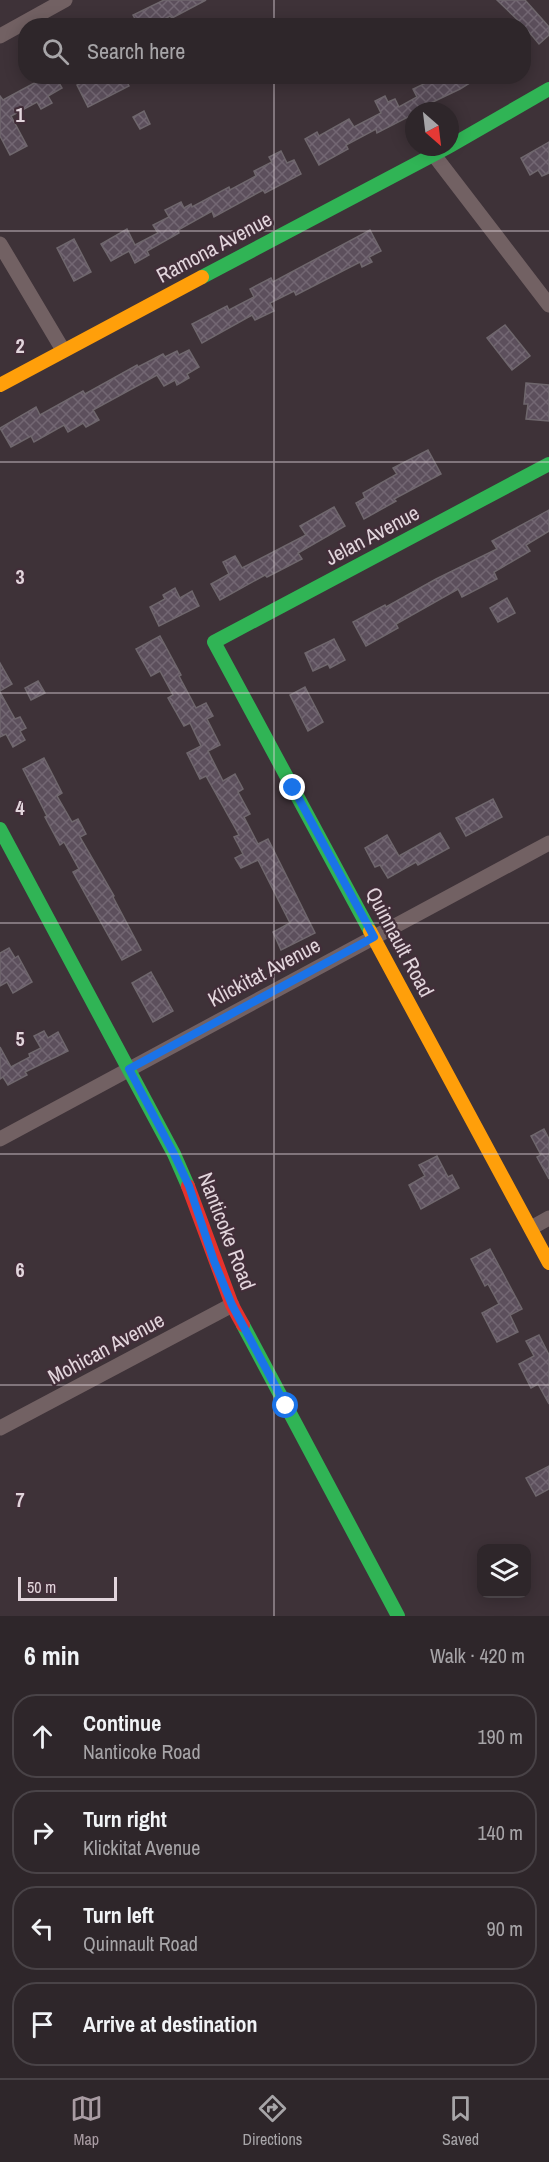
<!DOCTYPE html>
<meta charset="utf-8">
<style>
:root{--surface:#2e262a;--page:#362e32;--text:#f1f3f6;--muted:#a7a5a8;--line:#494347;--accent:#a99ca3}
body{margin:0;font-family:"Archivo Narrow",sans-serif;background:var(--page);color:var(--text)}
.controls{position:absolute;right:18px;bottom:18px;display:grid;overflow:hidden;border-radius:12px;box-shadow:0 3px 15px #0003}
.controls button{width:54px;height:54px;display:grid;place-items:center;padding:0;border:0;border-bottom:2px solid var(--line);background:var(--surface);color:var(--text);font:30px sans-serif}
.compass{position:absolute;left:405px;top:102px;width:54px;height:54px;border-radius:50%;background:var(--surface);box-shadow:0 3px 15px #0003;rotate:152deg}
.scale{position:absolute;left:18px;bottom:15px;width:99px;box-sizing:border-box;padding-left:6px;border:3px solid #e2d5dc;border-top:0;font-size:16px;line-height:21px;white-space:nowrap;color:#e2d5dc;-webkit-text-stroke:4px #422e39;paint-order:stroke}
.stop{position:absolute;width:18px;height:18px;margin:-14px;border:4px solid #1a73e8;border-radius:50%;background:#fff}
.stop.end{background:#1a73e8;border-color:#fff;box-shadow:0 2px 6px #0008}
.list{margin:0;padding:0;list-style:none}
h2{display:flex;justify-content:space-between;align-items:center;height:78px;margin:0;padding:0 24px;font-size:26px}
h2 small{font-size:20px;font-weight:400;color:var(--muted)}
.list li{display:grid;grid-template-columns:39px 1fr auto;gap:18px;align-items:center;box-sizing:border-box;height:84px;margin:0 12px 12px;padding:0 12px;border:2px solid var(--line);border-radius:24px}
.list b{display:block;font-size:22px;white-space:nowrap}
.list p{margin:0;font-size:20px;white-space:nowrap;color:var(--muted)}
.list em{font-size:20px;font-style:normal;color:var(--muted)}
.icon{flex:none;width:33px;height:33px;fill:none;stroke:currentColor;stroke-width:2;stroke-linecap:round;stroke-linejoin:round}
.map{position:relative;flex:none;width:549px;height:1616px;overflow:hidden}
.search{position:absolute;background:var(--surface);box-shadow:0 3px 15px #0003;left:18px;right:18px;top:18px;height:66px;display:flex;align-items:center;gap:15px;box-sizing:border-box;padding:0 21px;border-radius:24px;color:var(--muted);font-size:22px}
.sheet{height:462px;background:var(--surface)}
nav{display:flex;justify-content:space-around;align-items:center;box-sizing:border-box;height:84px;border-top:2px solid var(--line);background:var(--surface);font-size:16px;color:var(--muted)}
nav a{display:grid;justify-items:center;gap:3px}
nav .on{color:var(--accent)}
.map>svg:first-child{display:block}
.building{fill:url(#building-cross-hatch);stroke:#6f676d;stroke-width:1.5}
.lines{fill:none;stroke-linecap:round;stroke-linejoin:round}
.street{stroke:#726163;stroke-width:15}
.fast{stroke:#30b455;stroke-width:14}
.slow{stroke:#ff9f0a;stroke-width:14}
.jam{stroke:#e5322d;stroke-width:14}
.route{stroke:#1a73e8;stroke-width:8}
.grid{fill:none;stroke:#e2d5dc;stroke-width:1.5;stroke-opacity:0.55}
.labels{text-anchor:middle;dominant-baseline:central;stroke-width:4.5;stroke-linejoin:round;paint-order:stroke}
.street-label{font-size:21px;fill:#e2d5dc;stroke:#422e39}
.grid-label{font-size:20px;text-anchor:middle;font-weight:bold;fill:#e2d5dc;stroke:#422e39;stroke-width:4.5;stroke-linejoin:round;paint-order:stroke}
</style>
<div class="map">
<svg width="549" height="1616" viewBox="0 0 549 1616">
<defs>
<pattern id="building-cross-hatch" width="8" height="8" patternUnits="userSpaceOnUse" patternTransform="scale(1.5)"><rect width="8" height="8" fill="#5c4f5c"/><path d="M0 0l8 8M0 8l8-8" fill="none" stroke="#736773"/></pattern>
</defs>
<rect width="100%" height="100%" fill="#3e3238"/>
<g class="building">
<path d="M 164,0 L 206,0 L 172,18 L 170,16 L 152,26 L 139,26 L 133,15 Z"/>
<path d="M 497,0 L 525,0 L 549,27 L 549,35 L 539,44 L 524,26 Z"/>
<path d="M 39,76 L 55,76 L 62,88 L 48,96 L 52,103 L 41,109 L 37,102 L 11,116 L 27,146 L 10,155 L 0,136 L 0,96 L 3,100 L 40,80 Z"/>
<path d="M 104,76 L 124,76 L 129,86 L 88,107 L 77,85 L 93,77 L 95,81 Z"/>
<path d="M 422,76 L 481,76 L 460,89 L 414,111 L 411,113 L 412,115 L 377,133 L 376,129 L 346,145 L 348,149 L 319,165 L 305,139 L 317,132 L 319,136 L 349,119 L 354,127 L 381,113 L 375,101 L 385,96 L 388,102 L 395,99 L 399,107 L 417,97 L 413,89 L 426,83 Z"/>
<path d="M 144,111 L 150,124 L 140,129 L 133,117 Z"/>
<path d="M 549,142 L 549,173 L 542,176 L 538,170 L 530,175 L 521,158 Z"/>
<path d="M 281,151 L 287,163 L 294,160 L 301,174 L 265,193 L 263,190 L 214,217 L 212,211 L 178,230 L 179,233 L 147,251 L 149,255 L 135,263 L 129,251 L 111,261 L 101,244 L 127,229 L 135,245 L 158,233 L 153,225 L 169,217 L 165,210 L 181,202 L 184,208 L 191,204 L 192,207 L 229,187 L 230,190 L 256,176 L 254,171 L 272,162 L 269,157 Z"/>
<path d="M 370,230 L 381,251 L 369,257 L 372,262 L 362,267 L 360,262 L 296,295 L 294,291 L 270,303 L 274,311 L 255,320 L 252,315 L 202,343 L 192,324 L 227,306 L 229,310 L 254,297 L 250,289 L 271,278 L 273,282 Z"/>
<path d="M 74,239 L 91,272 L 74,281 L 57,248 Z"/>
<path d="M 505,325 L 530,356 L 512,370 L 487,338 Z"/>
<path d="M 189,350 L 199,367 L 187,374 L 189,378 L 177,385 L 175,380 L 164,386 L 157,375 L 93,410 L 99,420 L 86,427 L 83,423 L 68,432 L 64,425 L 34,442 L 31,436 L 11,447 L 0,428 L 36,407 L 40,415 L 83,391 L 85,394 L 137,365 L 138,367 L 163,354 L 165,357 L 177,351 L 179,355 Z"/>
<path d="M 526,383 L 549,385 L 549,421 L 526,419 L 528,404 L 524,404 Z"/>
<path d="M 428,450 L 441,474 L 394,499 L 396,501 L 364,519 L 356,503 L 365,498 L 363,493 L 397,474 L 393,468 Z"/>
<path d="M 334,507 L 345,526 L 298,553 L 302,559 L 267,577 L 265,575 L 220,600 L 211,584 L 229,574 L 223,562 L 235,556 L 242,568 L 306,535 L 300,526 Z"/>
<path d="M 549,510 L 549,531 L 526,545 L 530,551 L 494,572 L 497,579 L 462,597 L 458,589 L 396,624 L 398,628 L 366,646 L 353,622 L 385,605 L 386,607 L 436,579 L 497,549 L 492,541 Z"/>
<path d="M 175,588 L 180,598 L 192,591 L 199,606 L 159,626 L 150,607 L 165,599 L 163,595 Z"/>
<path d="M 507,598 L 515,613 L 498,622 L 490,608 Z"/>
<path d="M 160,636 L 181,675 L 179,676 L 196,708 L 206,703 L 213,716 L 207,719 L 220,745 L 208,751 L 223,781 L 235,774 L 243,789 L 238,792 L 250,814 L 244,817 L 258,844 L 268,839 L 315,933 L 281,950 L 273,932 L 290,923 L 258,860 L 241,868 L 235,858 L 243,854 L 234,837 L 239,835 L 206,776 L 200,779 L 187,753 L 201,746 L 190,723 L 184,726 L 168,698 L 173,695 L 160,671 L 151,676 L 136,649 Z"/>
<path d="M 334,639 L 345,660 L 330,668 L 328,664 L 313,671 L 305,653 Z"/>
<path d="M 0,663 L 12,684 L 0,691 Z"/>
<path d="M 38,681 L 45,693 L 31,700 L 25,688 Z"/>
<path d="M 305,687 L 323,722 L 308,731 L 290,695 Z"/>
<path d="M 0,692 L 15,719 L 20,717 L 26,728 L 20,731 L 25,740 L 13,747 L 6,734 L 0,737 Z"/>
<path d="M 44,758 L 62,793 L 57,796 L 72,822 L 78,819 L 86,834 L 80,837 L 114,896 L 113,897 L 141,950 L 122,960 L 73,872 L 79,869 L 64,842 L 60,845 L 45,817 L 47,816 L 23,769 Z"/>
<path d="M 493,799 L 502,817 L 466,836 L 456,818 Z"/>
<path d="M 440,833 L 449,848 L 418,865 L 416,862 L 388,878 L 380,865 L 375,867 L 365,848 L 387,835 L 399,856 Z"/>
<path d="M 9,948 L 15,958 L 18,956 L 32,982 L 13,993 L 7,982 L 0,986 L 0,953 Z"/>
<path d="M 151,972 L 173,1011 L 153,1022 L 132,983 Z"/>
<path d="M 44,1031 L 48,1038 L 58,1032 L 68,1051 L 25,1072 L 27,1075 L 8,1085 L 3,1077 L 0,1079 L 0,1047 L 11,1067 L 30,1057 L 29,1054 L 41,1048 L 34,1036 Z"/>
<path d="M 544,1129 L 549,1139 L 549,1179 L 537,1157 L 541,1155 L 531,1136 Z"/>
<path d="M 437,1156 L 448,1177 L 452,1175 L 459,1188 L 421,1209 L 409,1185 L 425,1176 L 419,1165 Z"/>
<path d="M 490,1249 L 522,1309 L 510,1315 L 518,1332 L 497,1342 L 482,1313 L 499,1304 L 488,1284 L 485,1286 L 471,1259 Z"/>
<path d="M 539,1335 L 549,1355 L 549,1404 L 538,1384 L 531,1388 L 519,1364 L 534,1356 L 526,1341 Z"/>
<path d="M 549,1466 L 549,1489 L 536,1496 L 526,1478 Z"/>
</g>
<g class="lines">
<g class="street">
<path d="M 0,36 L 65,0"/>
<path d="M 434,155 L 549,305"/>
<path d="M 0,244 L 63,350"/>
<path d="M 0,1139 L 549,843"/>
<path d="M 531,1228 L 549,1218"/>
<path d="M 0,1428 L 232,1305"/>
</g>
<g class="fast">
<path d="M 450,146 L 549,89"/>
<path d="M 202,277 L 448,147"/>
<path d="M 0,829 L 174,1154 L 188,1186"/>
<path d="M 370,931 L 214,642 L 549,464"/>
<path d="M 243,1325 L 398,1616"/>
</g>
<g class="slow">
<path d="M 0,385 L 202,277"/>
<path d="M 370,931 L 549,1263"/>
</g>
<path class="jam" d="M 188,1186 L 232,1305 L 243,1325"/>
</g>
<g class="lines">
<path class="route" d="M 286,1406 L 232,1305 L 214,1261 L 189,1186 L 174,1154 L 129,1069 L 374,937 L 293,788"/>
</g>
<path class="grid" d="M 274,0 L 274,26M 274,76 L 274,1616M 0,231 L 549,231M 0,462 L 549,462M 0,693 L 549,693M 0,923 L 549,923M 0,1154 L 549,1154M 0,1385 L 549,1385"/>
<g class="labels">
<g class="street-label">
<text transform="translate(214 247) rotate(-28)">Ramona Avenue</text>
<text transform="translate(372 535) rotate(-28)">Jelan Avenue</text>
<text transform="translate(400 942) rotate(62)">Quinnault Road</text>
<text transform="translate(264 972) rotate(-28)">Klickitat Avenue</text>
<text transform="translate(227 1231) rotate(69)">Nanticoke Road</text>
<text transform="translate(106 1348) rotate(-28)">Mohican Avenue</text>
</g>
</g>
<g class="grid-label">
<text x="20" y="122">1</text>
<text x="20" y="353">2</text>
<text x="20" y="584">3</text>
<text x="20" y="815">4</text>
<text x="20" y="1046">5</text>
<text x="20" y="1277">6</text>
<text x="20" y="1507">7</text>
</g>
</svg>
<div class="controls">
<button><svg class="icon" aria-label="layers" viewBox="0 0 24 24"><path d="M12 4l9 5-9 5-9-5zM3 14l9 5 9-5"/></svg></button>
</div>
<svg class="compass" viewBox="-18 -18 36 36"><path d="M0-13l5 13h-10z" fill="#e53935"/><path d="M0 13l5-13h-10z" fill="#a7a5a8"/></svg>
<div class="scale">50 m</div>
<div class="stop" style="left:286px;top:1406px"></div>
<div class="stop end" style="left:293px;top:788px"></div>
<div class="search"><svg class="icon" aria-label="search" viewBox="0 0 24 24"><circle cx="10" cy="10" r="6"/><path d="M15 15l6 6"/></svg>Search here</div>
</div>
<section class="sheet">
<h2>6 min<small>Walk · 420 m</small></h2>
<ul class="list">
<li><svg class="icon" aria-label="ahead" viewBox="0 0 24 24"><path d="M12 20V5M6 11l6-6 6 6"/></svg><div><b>Continue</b><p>Nanticoke Road</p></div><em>190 m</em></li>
<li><svg class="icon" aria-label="right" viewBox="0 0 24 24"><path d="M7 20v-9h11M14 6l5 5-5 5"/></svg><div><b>Turn right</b><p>Klickitat Avenue</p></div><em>140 m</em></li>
<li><svg class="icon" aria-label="left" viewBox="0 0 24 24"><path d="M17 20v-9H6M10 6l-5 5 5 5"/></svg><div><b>Turn left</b><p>Quinnault Road</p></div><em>90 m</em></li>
<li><svg class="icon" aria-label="arrive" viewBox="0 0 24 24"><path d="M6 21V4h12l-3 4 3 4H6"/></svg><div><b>Arrive at destination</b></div></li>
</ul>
</section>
<nav>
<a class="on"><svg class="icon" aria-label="map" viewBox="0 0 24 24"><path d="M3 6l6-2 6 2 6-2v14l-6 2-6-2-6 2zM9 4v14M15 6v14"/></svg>Map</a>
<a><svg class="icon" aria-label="directions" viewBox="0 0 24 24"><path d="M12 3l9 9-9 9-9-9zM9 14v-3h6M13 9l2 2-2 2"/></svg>Directions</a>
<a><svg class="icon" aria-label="saved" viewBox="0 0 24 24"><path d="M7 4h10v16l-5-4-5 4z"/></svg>Saved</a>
</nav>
